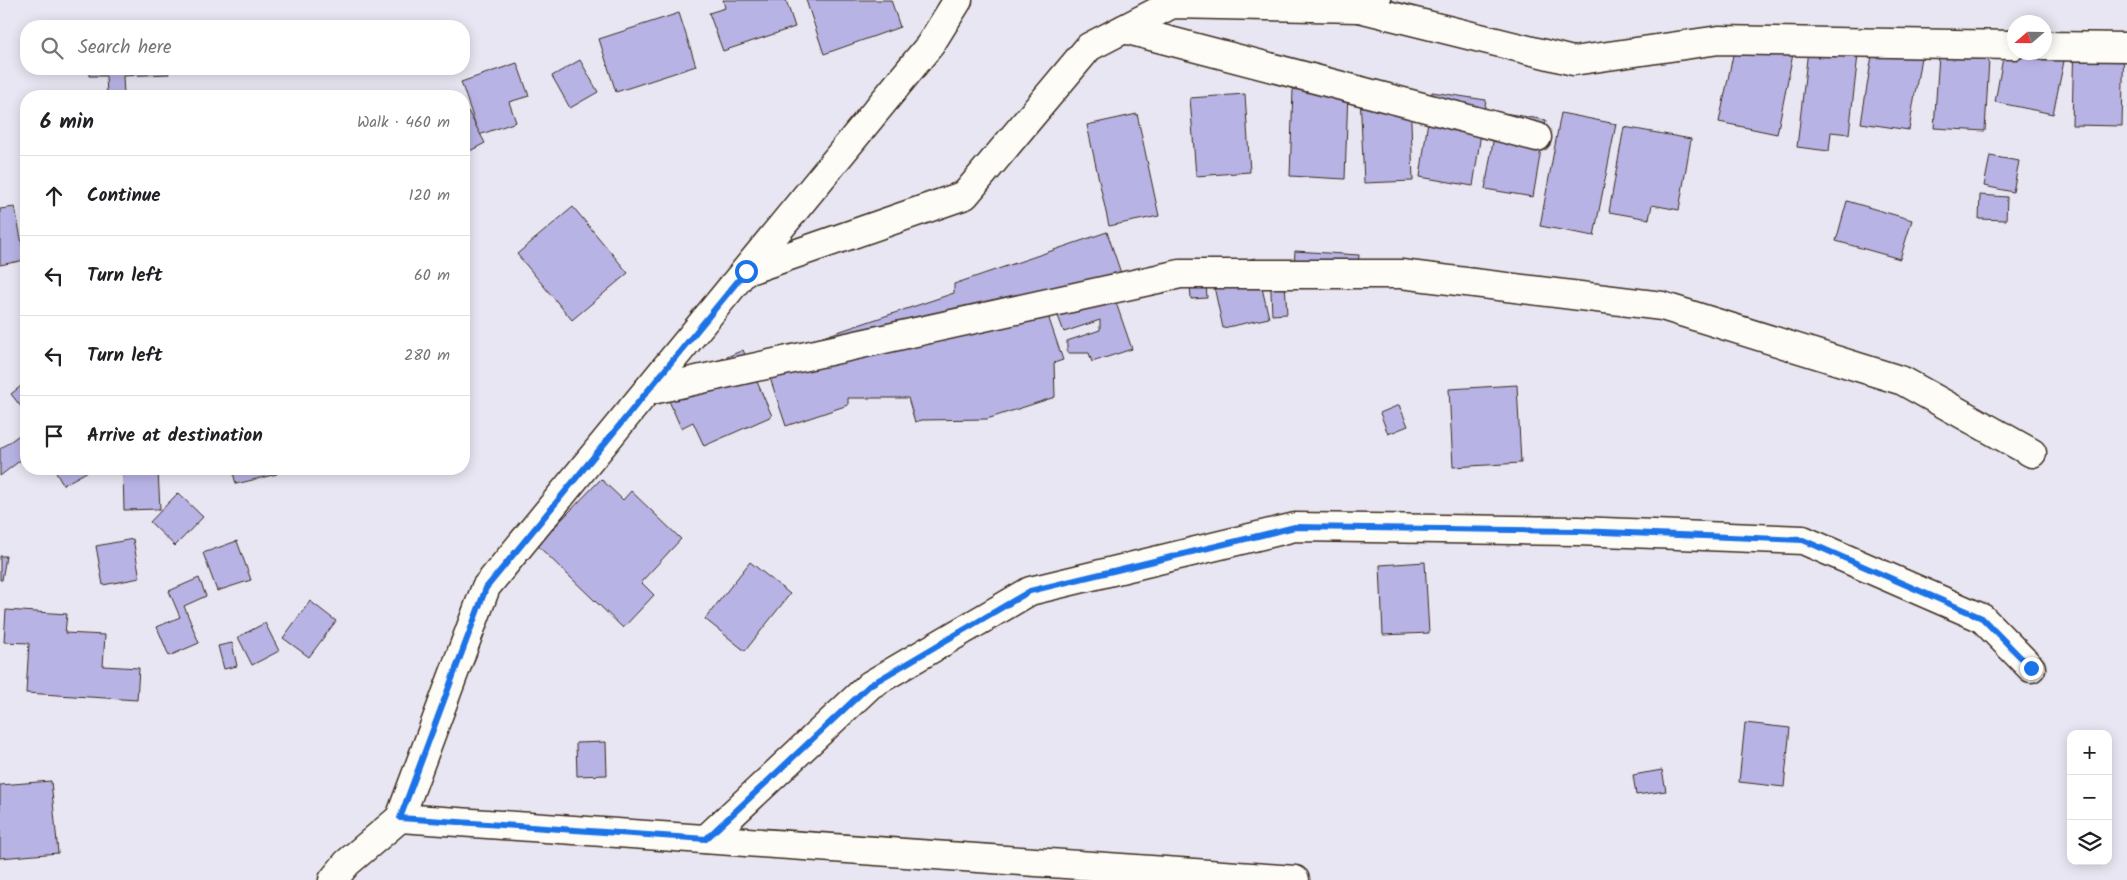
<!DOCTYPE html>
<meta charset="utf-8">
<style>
:root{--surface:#fff;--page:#f2f2f2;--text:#202124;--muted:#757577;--line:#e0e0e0}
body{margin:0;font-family:Kalam,sans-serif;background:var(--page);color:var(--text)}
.controls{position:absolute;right:15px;bottom:15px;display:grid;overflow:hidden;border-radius:10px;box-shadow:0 2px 12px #0003}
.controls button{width:45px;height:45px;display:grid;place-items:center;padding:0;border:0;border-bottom:1px solid var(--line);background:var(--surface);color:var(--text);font:25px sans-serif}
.compass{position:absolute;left:2007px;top:15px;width:45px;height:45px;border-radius:50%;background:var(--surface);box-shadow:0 2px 12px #0003;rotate:250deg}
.stop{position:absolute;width:15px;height:15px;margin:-11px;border:4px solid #1a73e8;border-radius:50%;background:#fff}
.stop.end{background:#1a73e8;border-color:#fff;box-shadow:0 1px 5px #0008}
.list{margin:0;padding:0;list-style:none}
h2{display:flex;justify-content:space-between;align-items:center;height:65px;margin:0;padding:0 20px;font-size:21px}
h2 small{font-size:16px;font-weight:400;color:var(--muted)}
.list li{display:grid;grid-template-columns:32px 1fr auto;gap:15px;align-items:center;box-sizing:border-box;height:80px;padding:0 20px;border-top:1px solid var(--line)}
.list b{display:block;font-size:19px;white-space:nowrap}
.list em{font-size:16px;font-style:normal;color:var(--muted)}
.icon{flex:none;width:28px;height:28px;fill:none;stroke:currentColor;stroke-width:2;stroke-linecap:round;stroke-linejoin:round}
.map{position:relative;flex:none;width:2127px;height:880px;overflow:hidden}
.search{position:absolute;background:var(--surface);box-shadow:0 2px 12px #0003;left:20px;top:20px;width:450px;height:55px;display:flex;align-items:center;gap:12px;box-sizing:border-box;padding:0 18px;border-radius:20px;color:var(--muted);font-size:19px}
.panel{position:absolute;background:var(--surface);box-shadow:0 2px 12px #0003;left:20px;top:90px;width:450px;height:385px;border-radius:20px}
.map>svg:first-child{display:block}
.building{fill:#b7b3e5;stroke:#3b2a1e}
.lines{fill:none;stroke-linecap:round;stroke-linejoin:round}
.street-casing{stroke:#3b2a1e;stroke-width:31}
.street{stroke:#fdfcf7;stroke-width:28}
.route{stroke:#1a73e8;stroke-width:6}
</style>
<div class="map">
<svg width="2127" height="880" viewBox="0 0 2127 880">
<rect width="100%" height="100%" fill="#e8e6f2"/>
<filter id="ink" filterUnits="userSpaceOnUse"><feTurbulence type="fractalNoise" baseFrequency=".02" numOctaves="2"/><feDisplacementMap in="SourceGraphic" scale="10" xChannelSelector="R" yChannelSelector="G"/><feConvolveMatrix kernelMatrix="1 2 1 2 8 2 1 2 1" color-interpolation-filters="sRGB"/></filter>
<g filter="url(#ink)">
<g class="building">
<path d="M 723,0 L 786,0 L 795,27 L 723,51 L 709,13 L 725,8 Z"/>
<path d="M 806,0 L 891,0 L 900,27 L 824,54 Z"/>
<path d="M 679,13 L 696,66 L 616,92 L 599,39 Z"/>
<path d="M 2008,30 L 2014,31 L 2014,52 L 2044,52 L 2068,42 L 2053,114 L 1995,102 Z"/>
<path d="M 1737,36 L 1794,49 L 1777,134 L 1719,122 Z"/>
<path d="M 2074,36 L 2124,37 L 2122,126 L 2072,125 Z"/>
<path d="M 1875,37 L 1923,45 L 1909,130 L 1861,123 Z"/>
<path d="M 1809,41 L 1859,46 L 1849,134 L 1831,132 L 1829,151 L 1797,147 Z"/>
<path d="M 1939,55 L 1989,59 L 1985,131 L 1934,128 Z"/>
<path d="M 580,60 L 598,92 L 570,108 L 552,76 Z"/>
<path d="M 517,63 L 529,96 L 509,102 L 516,122 L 479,135 L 461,82 Z"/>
<path d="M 89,69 L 168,69 L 169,74 L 123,76 L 124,96 L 107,96 L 106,76 L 89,76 Z"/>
<path d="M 1293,89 L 1348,91 L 1345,179 L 1290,176 Z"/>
<path d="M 1410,92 L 1413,181 L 1364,183 L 1360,94 Z"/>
<path d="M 1432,92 L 1486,100 L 1473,186 L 1420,177 Z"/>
<path d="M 1245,94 L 1250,172 L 1196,176 L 1190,98 Z"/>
<path d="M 468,111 L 485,143 L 464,154 L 464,113 Z"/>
<path d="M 1498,112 L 1546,120 L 1533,197 L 1485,189 Z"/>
<path d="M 1561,113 L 1616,124 L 1594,236 L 1540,226 Z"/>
<path d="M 1137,114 L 1159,216 L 1109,226 L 1087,125 Z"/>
<path d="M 1624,127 L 1691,139 L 1679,210 L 1652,205 L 1649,219 L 1609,212 Z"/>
<path d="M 1990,156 L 2019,161 L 2013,192 L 1984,186 Z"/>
<path d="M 1980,195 L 2007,197 L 2006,220 L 1979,219 Z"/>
<path d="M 1847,201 L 1912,220 L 1900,259 L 1836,241 Z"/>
<path d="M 15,207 L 25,260 L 0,265 L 0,209 Z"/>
<path d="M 573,207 L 628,273 L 572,320 L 517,254 Z"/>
<path d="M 1107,232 L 1125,285 L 1114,297 L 1132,349 L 1092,362 L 1089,353 L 1067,353 L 1067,341 L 1100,330 L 1100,320 L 1064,332 L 1058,316 L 1048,316 L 1063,360 L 1054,363 L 1055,397 L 987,419 L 922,420 L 915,422 L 908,398 L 848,398 L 848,405 L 786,426 L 763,357 L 954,293 L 954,284 Z"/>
<path d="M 1295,251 L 1359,255 L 1357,288 L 1293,283 Z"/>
<path d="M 1255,258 L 1269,318 L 1223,328 L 1210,268 Z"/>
<path d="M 1205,268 L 1207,298 L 1191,299 L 1189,269 Z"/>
<path d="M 1284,268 L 1287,314 L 1272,315 L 1270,269 Z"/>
<path d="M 743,350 L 772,416 L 704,446 L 693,422 L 681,428 L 662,385 Z"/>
<path d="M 26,382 L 26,413 L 11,394 Z"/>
<path d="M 1517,385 L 1521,463 L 1453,467 L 1449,389 Z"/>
<path d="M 1399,405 L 1408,426 L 1388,434 L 1380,413 Z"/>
<path d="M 26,430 L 26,456 L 0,476 L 0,449 Z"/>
<path d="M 54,469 L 92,469 L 63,485 Z"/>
<path d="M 232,469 L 276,469 L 277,474 L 236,484 Z"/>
<path d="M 158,471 L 160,509 L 124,510 L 123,472 Z"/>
<path d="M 601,479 L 623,500 L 631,491 L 681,539 L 641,582 L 654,595 L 623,628 L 537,545 Z"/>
<path d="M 178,493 L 203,517 L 175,546 L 150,522 Z"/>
<path d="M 133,539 L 140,578 L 103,585 L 96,546 Z"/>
<path d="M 237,541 L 251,580 L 217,591 L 203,553 Z"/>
<path d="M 0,556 L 6,556 L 2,580 L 0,580 Z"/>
<path d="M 750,562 L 790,594 L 745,651 L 705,619 Z"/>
<path d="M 1425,562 L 1429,633 L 1383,635 L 1380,565 Z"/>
<path d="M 199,578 L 206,596 L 184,606 L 199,643 L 169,656 L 157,627 L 180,617 L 169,591 Z"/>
<path d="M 310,601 L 336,621 L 309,657 L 283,638 Z"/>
<path d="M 6,610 L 67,614 L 65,633 L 105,635 L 103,666 L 139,668 L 137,700 L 26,693 L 29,643 L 4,642 Z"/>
<path d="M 265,623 L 279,651 L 252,665 L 238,637 Z"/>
<path d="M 232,643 L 237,666 L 224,669 L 218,646 Z"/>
<path d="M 1745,723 L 1790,728 L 1784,787 L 1739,782 Z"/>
<path d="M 606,742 L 607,775 L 577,776 L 576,743 Z"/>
<path d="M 1662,770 L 1666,791 L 1636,795 L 1633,775 Z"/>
<path d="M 51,781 L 58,853 L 0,858 L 0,785 Z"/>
</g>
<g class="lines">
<defs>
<g id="street">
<path d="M 958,0 L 930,45 L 486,587 L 400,818 L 1295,880"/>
<path d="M 1359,8 L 1573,61 L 1719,40 L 2014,45"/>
<path d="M 1124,29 L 1537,137"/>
<path d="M 2044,46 L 2127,47"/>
<path d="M 746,271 L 965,195 L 1089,47 L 1172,4 L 1359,8 L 1376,0"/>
<path d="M 647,391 L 1180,274 L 1401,274 L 1662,306 L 1903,381 L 2032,453"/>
<path d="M 706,839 L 870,685 L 1030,591 L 1295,527 L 1578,531 L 1803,540 L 1982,618 L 2031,668"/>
<path d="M 333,880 L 347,863 L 400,818"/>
</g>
</defs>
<use href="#street" class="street-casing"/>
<use href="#street" class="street"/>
</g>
</g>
<g class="lines" filter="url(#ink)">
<path class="route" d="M 746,271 L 486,588 L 400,818 L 706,839 L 870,685 L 1030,591 L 1295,527 L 1578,531 L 1803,540 L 1982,618 L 2031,668"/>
</g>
</svg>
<div class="controls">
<button>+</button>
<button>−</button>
<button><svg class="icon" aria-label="layers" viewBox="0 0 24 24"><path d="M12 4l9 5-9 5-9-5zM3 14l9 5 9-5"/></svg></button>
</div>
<svg class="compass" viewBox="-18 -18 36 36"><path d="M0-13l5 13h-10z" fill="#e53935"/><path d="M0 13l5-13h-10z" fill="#757577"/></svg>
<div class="stop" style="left:746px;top:271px"></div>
<div class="stop end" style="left:2031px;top:668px"></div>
<div class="search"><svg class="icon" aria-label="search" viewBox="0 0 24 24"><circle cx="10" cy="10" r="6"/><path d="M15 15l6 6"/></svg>Search here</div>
<section class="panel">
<h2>6 min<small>Walk · 460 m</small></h2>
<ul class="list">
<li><svg class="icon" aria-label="ahead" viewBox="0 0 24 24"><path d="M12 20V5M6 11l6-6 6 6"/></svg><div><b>Continue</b></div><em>120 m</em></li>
<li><svg class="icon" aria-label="left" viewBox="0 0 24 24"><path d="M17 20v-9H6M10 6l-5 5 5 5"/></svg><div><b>Turn left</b></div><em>60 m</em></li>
<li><svg class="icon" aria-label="left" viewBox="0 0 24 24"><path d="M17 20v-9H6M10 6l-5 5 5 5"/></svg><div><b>Turn left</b></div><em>280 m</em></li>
<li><svg class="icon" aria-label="arrive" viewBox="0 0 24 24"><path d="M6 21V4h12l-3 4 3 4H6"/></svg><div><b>Arrive at destination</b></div></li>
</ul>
</section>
</div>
